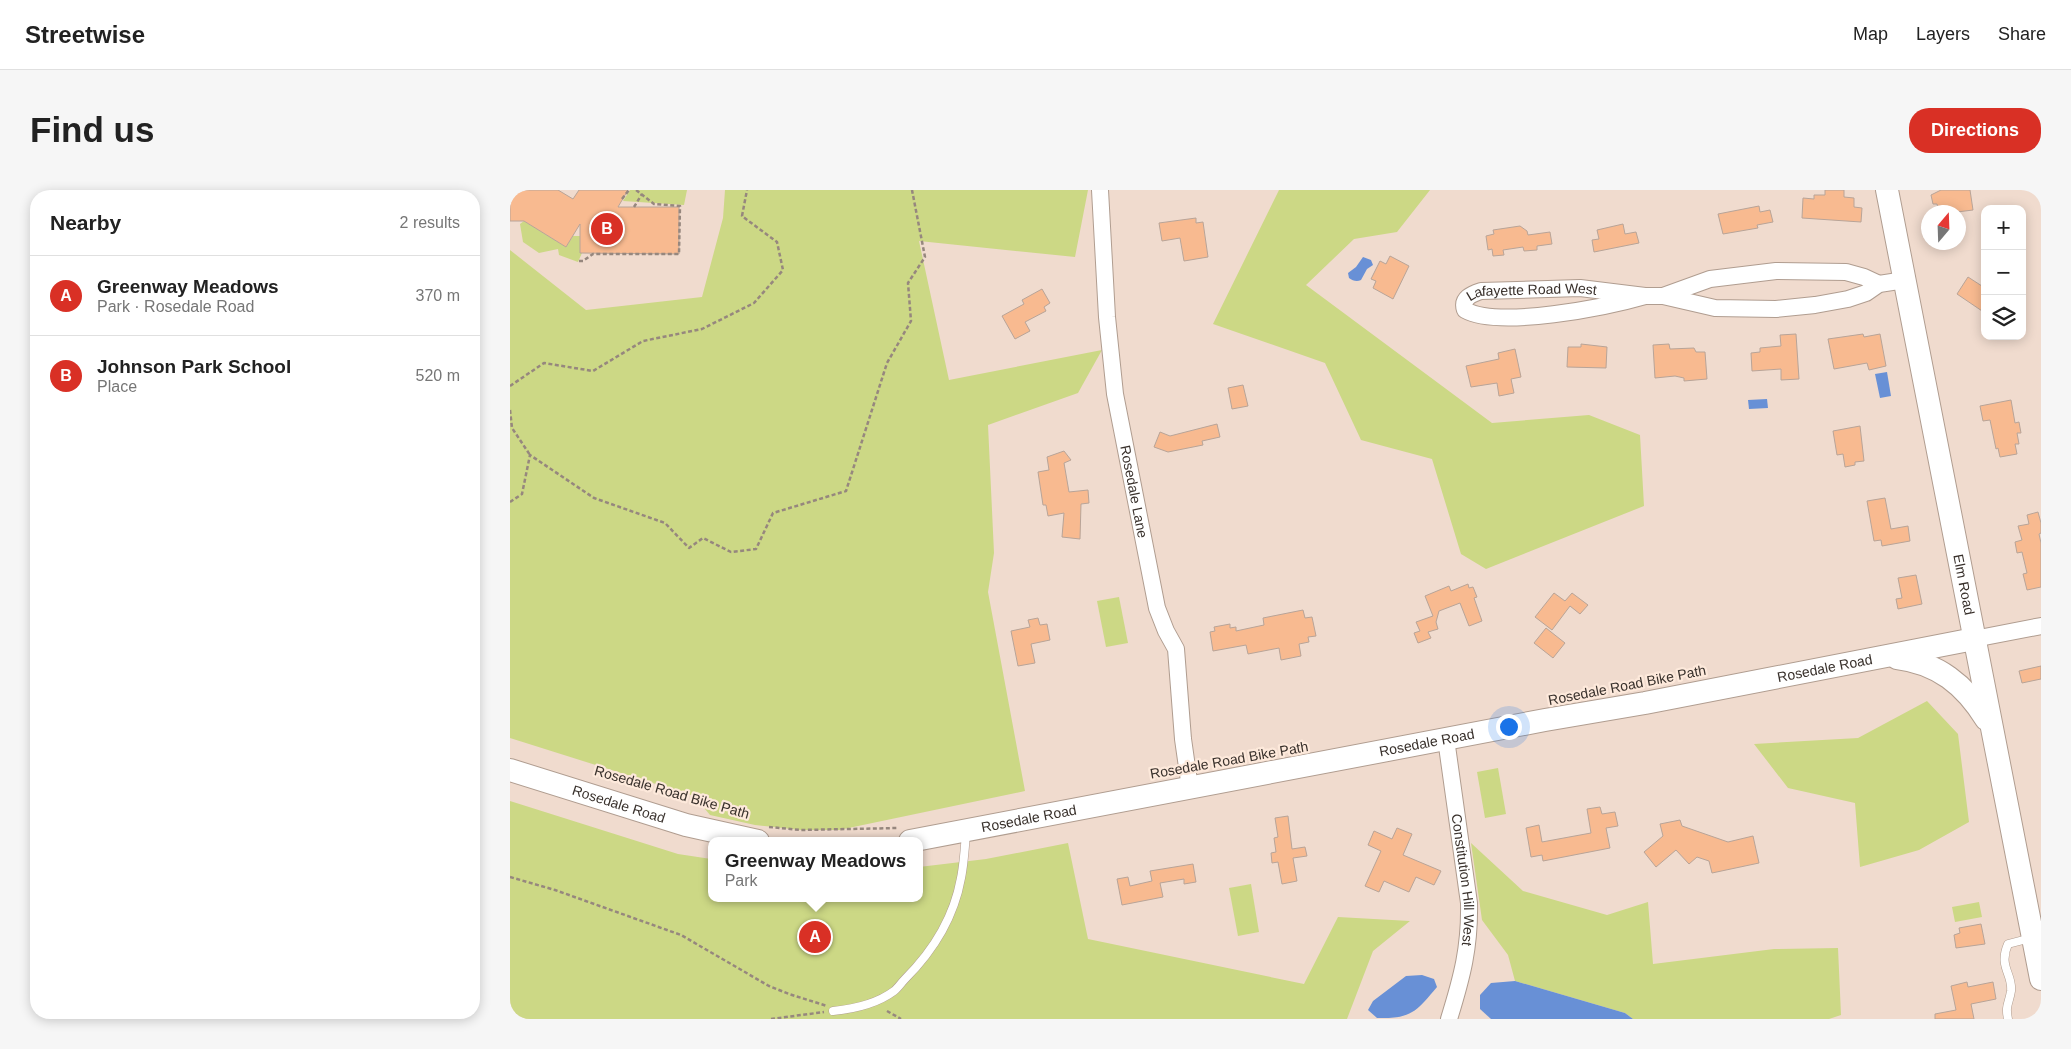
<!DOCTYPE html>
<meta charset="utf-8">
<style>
:root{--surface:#fff;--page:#f6f6f6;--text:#222;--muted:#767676;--line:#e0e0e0;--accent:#d93025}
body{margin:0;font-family:Arial,sans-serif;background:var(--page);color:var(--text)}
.controls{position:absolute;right:15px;top:15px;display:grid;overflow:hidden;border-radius:10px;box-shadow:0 2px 12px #0003}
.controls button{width:45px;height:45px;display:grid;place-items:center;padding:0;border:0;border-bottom:1px solid var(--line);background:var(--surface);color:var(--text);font:25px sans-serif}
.compass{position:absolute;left:1411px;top:15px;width:45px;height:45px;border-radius:50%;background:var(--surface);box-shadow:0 2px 12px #0003;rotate:19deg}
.you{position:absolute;left:998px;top:536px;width:18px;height:18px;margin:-12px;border:4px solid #fff;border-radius:50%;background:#1a73e8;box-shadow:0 0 0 8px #1a73e833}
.badge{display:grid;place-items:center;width:32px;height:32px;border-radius:50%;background:var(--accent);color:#fff;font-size:16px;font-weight:700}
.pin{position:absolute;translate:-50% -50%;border:2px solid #fff;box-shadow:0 1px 5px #0006}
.popup{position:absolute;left:198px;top:647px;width:215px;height:65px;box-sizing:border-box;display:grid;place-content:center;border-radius:10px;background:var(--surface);filter:drop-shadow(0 1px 4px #0005);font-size:16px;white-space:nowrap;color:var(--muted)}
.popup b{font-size:19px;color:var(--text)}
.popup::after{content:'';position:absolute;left:50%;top:100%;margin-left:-10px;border:10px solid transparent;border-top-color:var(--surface)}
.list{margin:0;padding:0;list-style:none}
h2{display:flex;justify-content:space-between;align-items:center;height:65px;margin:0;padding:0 20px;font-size:21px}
h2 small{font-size:16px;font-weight:400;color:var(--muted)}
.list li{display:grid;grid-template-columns:32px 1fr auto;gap:15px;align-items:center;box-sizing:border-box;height:80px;padding:0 20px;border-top:1px solid var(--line)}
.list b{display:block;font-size:19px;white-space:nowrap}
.list p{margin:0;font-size:16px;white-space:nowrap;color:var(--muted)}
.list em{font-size:16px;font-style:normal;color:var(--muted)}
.icon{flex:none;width:28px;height:28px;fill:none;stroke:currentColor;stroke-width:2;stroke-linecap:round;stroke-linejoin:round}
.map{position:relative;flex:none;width:1531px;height:829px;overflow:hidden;border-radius:20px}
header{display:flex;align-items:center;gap:30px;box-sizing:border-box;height:70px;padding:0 25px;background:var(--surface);border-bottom:1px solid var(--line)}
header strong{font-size:24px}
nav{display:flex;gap:28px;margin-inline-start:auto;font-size:18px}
.intro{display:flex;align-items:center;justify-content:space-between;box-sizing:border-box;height:120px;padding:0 30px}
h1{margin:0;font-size:35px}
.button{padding:12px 22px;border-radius:20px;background:var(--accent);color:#fff;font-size:18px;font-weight:700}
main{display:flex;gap:30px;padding:0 30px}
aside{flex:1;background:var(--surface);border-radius:20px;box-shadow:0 2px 12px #0003}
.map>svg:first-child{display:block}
.green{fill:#ccd885}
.water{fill:#6890d6}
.building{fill:#f8ba90;stroke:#b8a498}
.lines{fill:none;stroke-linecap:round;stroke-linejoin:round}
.lane-casing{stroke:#b09d90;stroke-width:9}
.street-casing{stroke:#b09d90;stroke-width:18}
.secondary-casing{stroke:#b09d90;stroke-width:24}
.path{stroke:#96877e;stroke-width:2.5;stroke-dasharray:4 2.5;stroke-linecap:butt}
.lane{stroke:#fff;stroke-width:8}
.street{stroke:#fff;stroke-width:16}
.secondary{stroke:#fff;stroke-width:22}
.labels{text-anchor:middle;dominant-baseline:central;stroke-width:4.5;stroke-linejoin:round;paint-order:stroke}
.street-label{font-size:14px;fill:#39312c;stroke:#fde9db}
</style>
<header>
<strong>Streetwise</strong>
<nav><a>Map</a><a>Layers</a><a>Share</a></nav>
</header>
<div class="intro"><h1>Find us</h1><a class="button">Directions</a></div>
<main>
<aside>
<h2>Nearby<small>2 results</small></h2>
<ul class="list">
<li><span class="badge">A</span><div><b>Greenway Meadows</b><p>Park · Rosedale Road</p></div><em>370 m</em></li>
<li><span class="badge">B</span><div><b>Johnson Park School</b><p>Place</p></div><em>520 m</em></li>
</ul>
</aside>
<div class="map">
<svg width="1531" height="829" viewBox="0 0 1531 829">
<rect width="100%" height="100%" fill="#f0dbce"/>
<g class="green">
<path d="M 120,0 L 177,0 L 174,15 L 113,11 Z"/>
<path d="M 215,0 L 578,0 L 565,67 L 409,51 L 439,190 L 592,160 L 568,203 L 478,235 L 484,363 L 478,402 L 515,601 L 329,640 L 291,640 L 245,635 L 200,625 L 184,606 L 0,548 L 0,60 L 76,120 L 192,107 L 213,28 Z"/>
<path d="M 769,0 L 920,0 L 887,42 L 844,49 L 796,95 L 982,233 L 1079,225 L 1130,245 L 1134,316 L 976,379 L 951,364 L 922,269 L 851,250 L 815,173 L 703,134 Z"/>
<path d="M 14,31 L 56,57 L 63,46 L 70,46 L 70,62 L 72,63 L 68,72 L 49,65 L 48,59 L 29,63 L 13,52 L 10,34 Z"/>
<path d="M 609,407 L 618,453 L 596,457 L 587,411 Z"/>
<path d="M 1417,511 L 1448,544 L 1459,632 L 1409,660 L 1350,677 L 1345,613 L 1278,598 L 1244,554 L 1348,548 Z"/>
<path d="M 988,578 L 996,624 L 975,628 L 967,582 Z"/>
<path d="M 0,611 L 168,664 L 201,669 L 201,708 L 409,708 L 409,677 L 476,669 L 558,653 L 578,749 L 794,794 L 828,727 L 900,731 L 863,761 L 837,829 L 0,829 Z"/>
<path d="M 961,653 L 1013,701 L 1097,725 L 1138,712 L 1143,774 L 1264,759 L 1328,758 L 1331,825 L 1319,829 L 1123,829 L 1115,823 L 1005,791 L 998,765 L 972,730 Z"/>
<path d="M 741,694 L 749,742 L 728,746 L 719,698 Z"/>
<path d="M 1469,712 L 1472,727 L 1445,732 L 1442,717 Z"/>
</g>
<g class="water">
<path d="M 853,67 L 861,70 L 863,75 L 857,79 L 851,90 C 847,92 843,91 839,88 L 838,83 L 846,77 Z"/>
<path d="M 1377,182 L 1381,206 L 1370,208 L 1365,184 Z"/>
<path d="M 1257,209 L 1258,218 L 1239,219 L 1238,210 Z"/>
<path d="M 912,785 L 924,789 L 927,797 C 906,822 901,829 867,828 L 858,820 L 863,811 L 896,786 Z"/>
<path d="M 1005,791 L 1115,823 L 1123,829 L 981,829 L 970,819 L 970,805 L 981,793 Z"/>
</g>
<g class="building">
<path d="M 0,0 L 48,0 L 63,9 L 69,0 L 118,0 L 108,17 L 169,17 L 169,64 L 70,63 L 70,34 L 56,57 L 14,31 L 0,31 Z"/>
<path d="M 1315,0 L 1334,0 L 1334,7 L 1344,8 L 1344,17 L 1352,18 L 1351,32 L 1292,28 L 1293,8 L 1304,9 L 1304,5 L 1315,5 Z"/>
<path d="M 1431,0 L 1460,0 L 1463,20 L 1447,22 L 1429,22 L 1427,14 L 1423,14 L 1421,5 Z"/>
<path d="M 1249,16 L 1250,22 L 1260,20 L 1263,32 L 1247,35 L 1248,38 L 1213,44 L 1208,24 Z"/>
<path d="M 686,28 L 686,33 L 693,32 L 698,67 L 674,71 L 670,48 L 652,51 L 649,33 Z"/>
<path d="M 1113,34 L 1115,44 L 1126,42 L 1129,53 L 1084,62 L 1082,50 L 1089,49 L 1087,40 Z"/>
<path d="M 1010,36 L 1017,41 L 1018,45 L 1040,42 L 1042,54 L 1027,56 L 1027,60 L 1014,61 L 1013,57 L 993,60 L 994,65 L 983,66 L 982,59 L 978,60 L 976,46 L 984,44 L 983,40 Z"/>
<path d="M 880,66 L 899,76 L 883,109 L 863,98 L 866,91 L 861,89 L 870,71 L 876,74 Z"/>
<path d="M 1458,87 L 1475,98 L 1475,123 L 1447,104 Z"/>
<path d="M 532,99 L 540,113 L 534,117 L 536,121 L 515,132 L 520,141 L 505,149 L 492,126 L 514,114 L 512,110 Z"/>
<path d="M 1286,144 L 1289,189 L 1271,190 L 1271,179 L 1242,181 L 1241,163 L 1250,162 L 1250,158 L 1271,156 L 1270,145 Z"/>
<path d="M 1353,144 L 1354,147 L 1370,144 L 1376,176 L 1359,180 L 1357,173 L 1324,179 L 1318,149 Z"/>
<path d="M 1071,154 L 1097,157 L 1096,178 L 1057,177 L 1058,157 L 1071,157 Z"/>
<path d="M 1159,154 L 1160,159 L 1184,158 L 1186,162 L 1195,162 L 1197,189 L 1174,191 L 1174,188 L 1165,186 L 1145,188 L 1143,155 Z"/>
<path d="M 1005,159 L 1011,187 L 1001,189 L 1004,203 L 989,206 L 987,193 L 961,197 L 956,176 L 989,169 L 988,163 Z"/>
<path d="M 733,195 L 738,216 L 722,219 L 718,198 Z"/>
<path d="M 1501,210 L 1505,233 L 1509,232 L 1511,243 L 1507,243 L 1509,254 L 1505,254 L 1507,264 L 1490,267 L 1488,258 L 1486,259 L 1480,230 L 1473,231 L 1470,216 Z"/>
<path d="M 707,234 L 710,247 L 692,251 L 693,255 L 658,262 L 644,257 L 650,242 L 660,246 Z"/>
<path d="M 1350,236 L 1354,271 L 1345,272 L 1345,275 L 1335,277 L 1333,264 L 1327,265 L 1323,241 Z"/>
<path d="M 554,261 L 561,270 L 554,273 L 559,302 L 578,300 L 579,313 L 571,314 L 570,349 L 552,347 L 554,323 L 538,326 L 536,315 L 533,315 L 528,282 L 539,280 L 537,267 Z"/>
<path d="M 1375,308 L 1381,339 L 1398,336 L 1400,351 L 1372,356 L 1371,350 L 1364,351 L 1357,311 Z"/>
<path d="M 1528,322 L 1531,333 L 1531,343 L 1529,344 L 1531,353 L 1531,397 L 1517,400 L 1513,384 L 1517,383 L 1512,362 L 1507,363 L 1505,352 L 1512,350 L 1508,336 L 1519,334 L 1517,325 Z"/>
<path d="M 1406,385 L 1412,414 L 1388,419 L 1386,409 L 1392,408 L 1388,388 Z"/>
<path d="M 958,394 L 959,398 L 963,397 L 967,407 L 964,408 L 972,431 L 959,436 L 950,413 L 929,421 L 926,432 L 928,439 L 918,442 L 921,448 L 908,453 L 904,443 L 910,441 L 906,432 L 923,426 L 915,406 L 939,396 L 941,401 Z"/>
<path d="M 1044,403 L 1055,411 L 1062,403 L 1078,415 L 1070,424 L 1060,416 L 1042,440 L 1025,427 Z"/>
<path d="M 793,420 L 795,428 L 802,427 L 806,446 L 798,447 L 799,452 L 789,454 L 791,466 L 771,470 L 769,458 L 738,464 L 736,455 L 703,461 L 700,442 L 705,441 L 704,437 L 720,434 L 720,438 L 726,437 L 726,441 L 754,435 L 753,428 Z"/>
<path d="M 528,428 L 530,435 L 537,434 L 540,450 L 521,454 L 525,473 L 508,476 L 501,441 L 520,437 L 518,430 Z"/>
<path d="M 1036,438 L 1055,453 L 1043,468 L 1024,453 Z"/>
<path d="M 1531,476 L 1531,489 L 1512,493 L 1509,481 Z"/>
<path d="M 1090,617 L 1092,624 L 1105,622 L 1108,636 L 1096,638 L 1100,658 L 1033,671 L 1032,665 L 1021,667 L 1016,638 L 1029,635 L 1032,652 L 1081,643 L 1077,619 Z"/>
<path d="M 778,626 L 782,659 L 795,657 L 797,666 L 783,668 L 787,691 L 772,694 L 768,672 L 762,673 L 761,663 L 766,662 L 764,648 L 768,647 L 765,628 Z"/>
<path d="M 1170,630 L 1172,636 L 1218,652 L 1243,646 L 1249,673 L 1202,683 L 1199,671 L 1187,667 L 1179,674 L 1166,660 L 1146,677 L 1134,662 L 1153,646 L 1150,634 Z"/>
<path d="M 887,638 L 902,644 L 893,665 L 931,681 L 924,695 L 906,687 L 899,702 L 874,691 L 869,702 L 855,696 L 871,661 L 858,655 L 864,641 L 882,649 Z"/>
<path d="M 683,674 L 686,692 L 674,694 L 674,689 L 650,693 L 653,707 L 612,715 L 607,689 L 618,687 L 620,696 L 642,691 L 640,681 Z"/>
<path d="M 1471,734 L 1475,754 L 1446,758 L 1444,745 L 1450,743 L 1449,738 Z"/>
<path d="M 1457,792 L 1458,797 L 1483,792 L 1486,809 L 1461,814 L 1464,829 L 1425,829 L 1425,824 L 1446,820 L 1441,796 Z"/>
</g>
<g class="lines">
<defs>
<g id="lane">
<path d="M 323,821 C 343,819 368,813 384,801 C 388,798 391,793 395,789 C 422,762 444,727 451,688 C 454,673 455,657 456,642"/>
<path d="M 1498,829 C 1495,815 1499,814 1501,801 C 1503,784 1488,777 1498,754 L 1521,748"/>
</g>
<g id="street">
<path id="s1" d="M 590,0 L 597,127 L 605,204 L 647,418 L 656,441 L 666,459 L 673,549 L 680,598"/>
<path id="s2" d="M 1135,106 C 1097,117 989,139 955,120 C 951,108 962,104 971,101 L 1070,98 L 1135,106 L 1153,106 L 1205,118 L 1266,119 L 1305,115 L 1338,109 L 1356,103 L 1369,94 L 1395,90"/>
<path d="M 1153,106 L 1200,89 L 1266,81 L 1336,82 L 1354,87 L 1369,94"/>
<path d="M 1464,449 L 1531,436"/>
<path id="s3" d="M 936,549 L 959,713 C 960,757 952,787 939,829"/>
</g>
<g id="secondary">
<path id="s4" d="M 1377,0 L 1531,789"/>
<path d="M 1387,468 C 1428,473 1455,495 1476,529"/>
<path id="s5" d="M 0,580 L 176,635 L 248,651"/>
<path id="s6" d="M 400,651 L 1035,530 L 1135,513 L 1464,449"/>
</g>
</defs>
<use href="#lane" class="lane-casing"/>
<use href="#street" class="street-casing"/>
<use href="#secondary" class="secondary-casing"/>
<g class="path">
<path d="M 112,9 L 119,0"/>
<path d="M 124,17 L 132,4"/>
<path d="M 69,71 L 73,71 L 83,64 L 169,64 L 170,16 L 144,14 L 126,0"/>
<path d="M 0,196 L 34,173 L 83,181 L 133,151 L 192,139 L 244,113 L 273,80 L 267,52 L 232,26 L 237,0"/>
<path d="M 0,220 L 2,238 L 20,265"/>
<path d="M 0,312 L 12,304 L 20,265 L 84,308 L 155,333 L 179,358 L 193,348 L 221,362 L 246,359 L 263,323 L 336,301 L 377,173 L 401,131 L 398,93 L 415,67 L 402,0"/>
<path d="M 259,637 L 291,640 L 388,638"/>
<path d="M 0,687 L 45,700 L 171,745 L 259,796 L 279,804 L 317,816"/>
<path d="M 377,821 L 391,829"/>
<path d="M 261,829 L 314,822"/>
</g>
<use href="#lane" class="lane"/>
<use href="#street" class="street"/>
<use href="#secondary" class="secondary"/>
</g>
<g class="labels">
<g class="street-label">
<text stroke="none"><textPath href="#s2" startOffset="262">Lafayette Road West</textPath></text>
<text stroke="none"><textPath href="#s1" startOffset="304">Rosedale Lane</textPath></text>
<text stroke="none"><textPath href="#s4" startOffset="402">Elm Road</textPath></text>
<text stroke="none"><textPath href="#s6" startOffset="931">Rosedale Road</textPath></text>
<text transform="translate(1117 495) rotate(-11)">Rosedale Road Bike Path</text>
<text stroke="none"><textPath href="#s6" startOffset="526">Rosedale Road</textPath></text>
<text transform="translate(719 570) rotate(-10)">Rosedale Road Bike Path</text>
<text transform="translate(162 602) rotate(16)">Rosedale Road Bike Path</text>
<text stroke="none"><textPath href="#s5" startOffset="114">Rosedale Road</textPath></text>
<text stroke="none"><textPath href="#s6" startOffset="121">Rosedale Road</textPath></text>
<text stroke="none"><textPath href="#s3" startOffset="142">Constitution Hill West</textPath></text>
</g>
</g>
</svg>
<div class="controls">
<button>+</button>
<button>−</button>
<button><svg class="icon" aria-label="layers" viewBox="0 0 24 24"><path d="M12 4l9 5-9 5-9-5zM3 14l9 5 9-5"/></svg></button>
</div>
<svg class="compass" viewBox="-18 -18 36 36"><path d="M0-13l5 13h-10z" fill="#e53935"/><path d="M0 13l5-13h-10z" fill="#767676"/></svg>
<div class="you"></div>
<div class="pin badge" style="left:305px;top:747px">A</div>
<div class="popup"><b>Greenway Meadows</b>Park</div>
<div class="pin badge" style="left:97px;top:39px">B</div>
</div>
</main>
